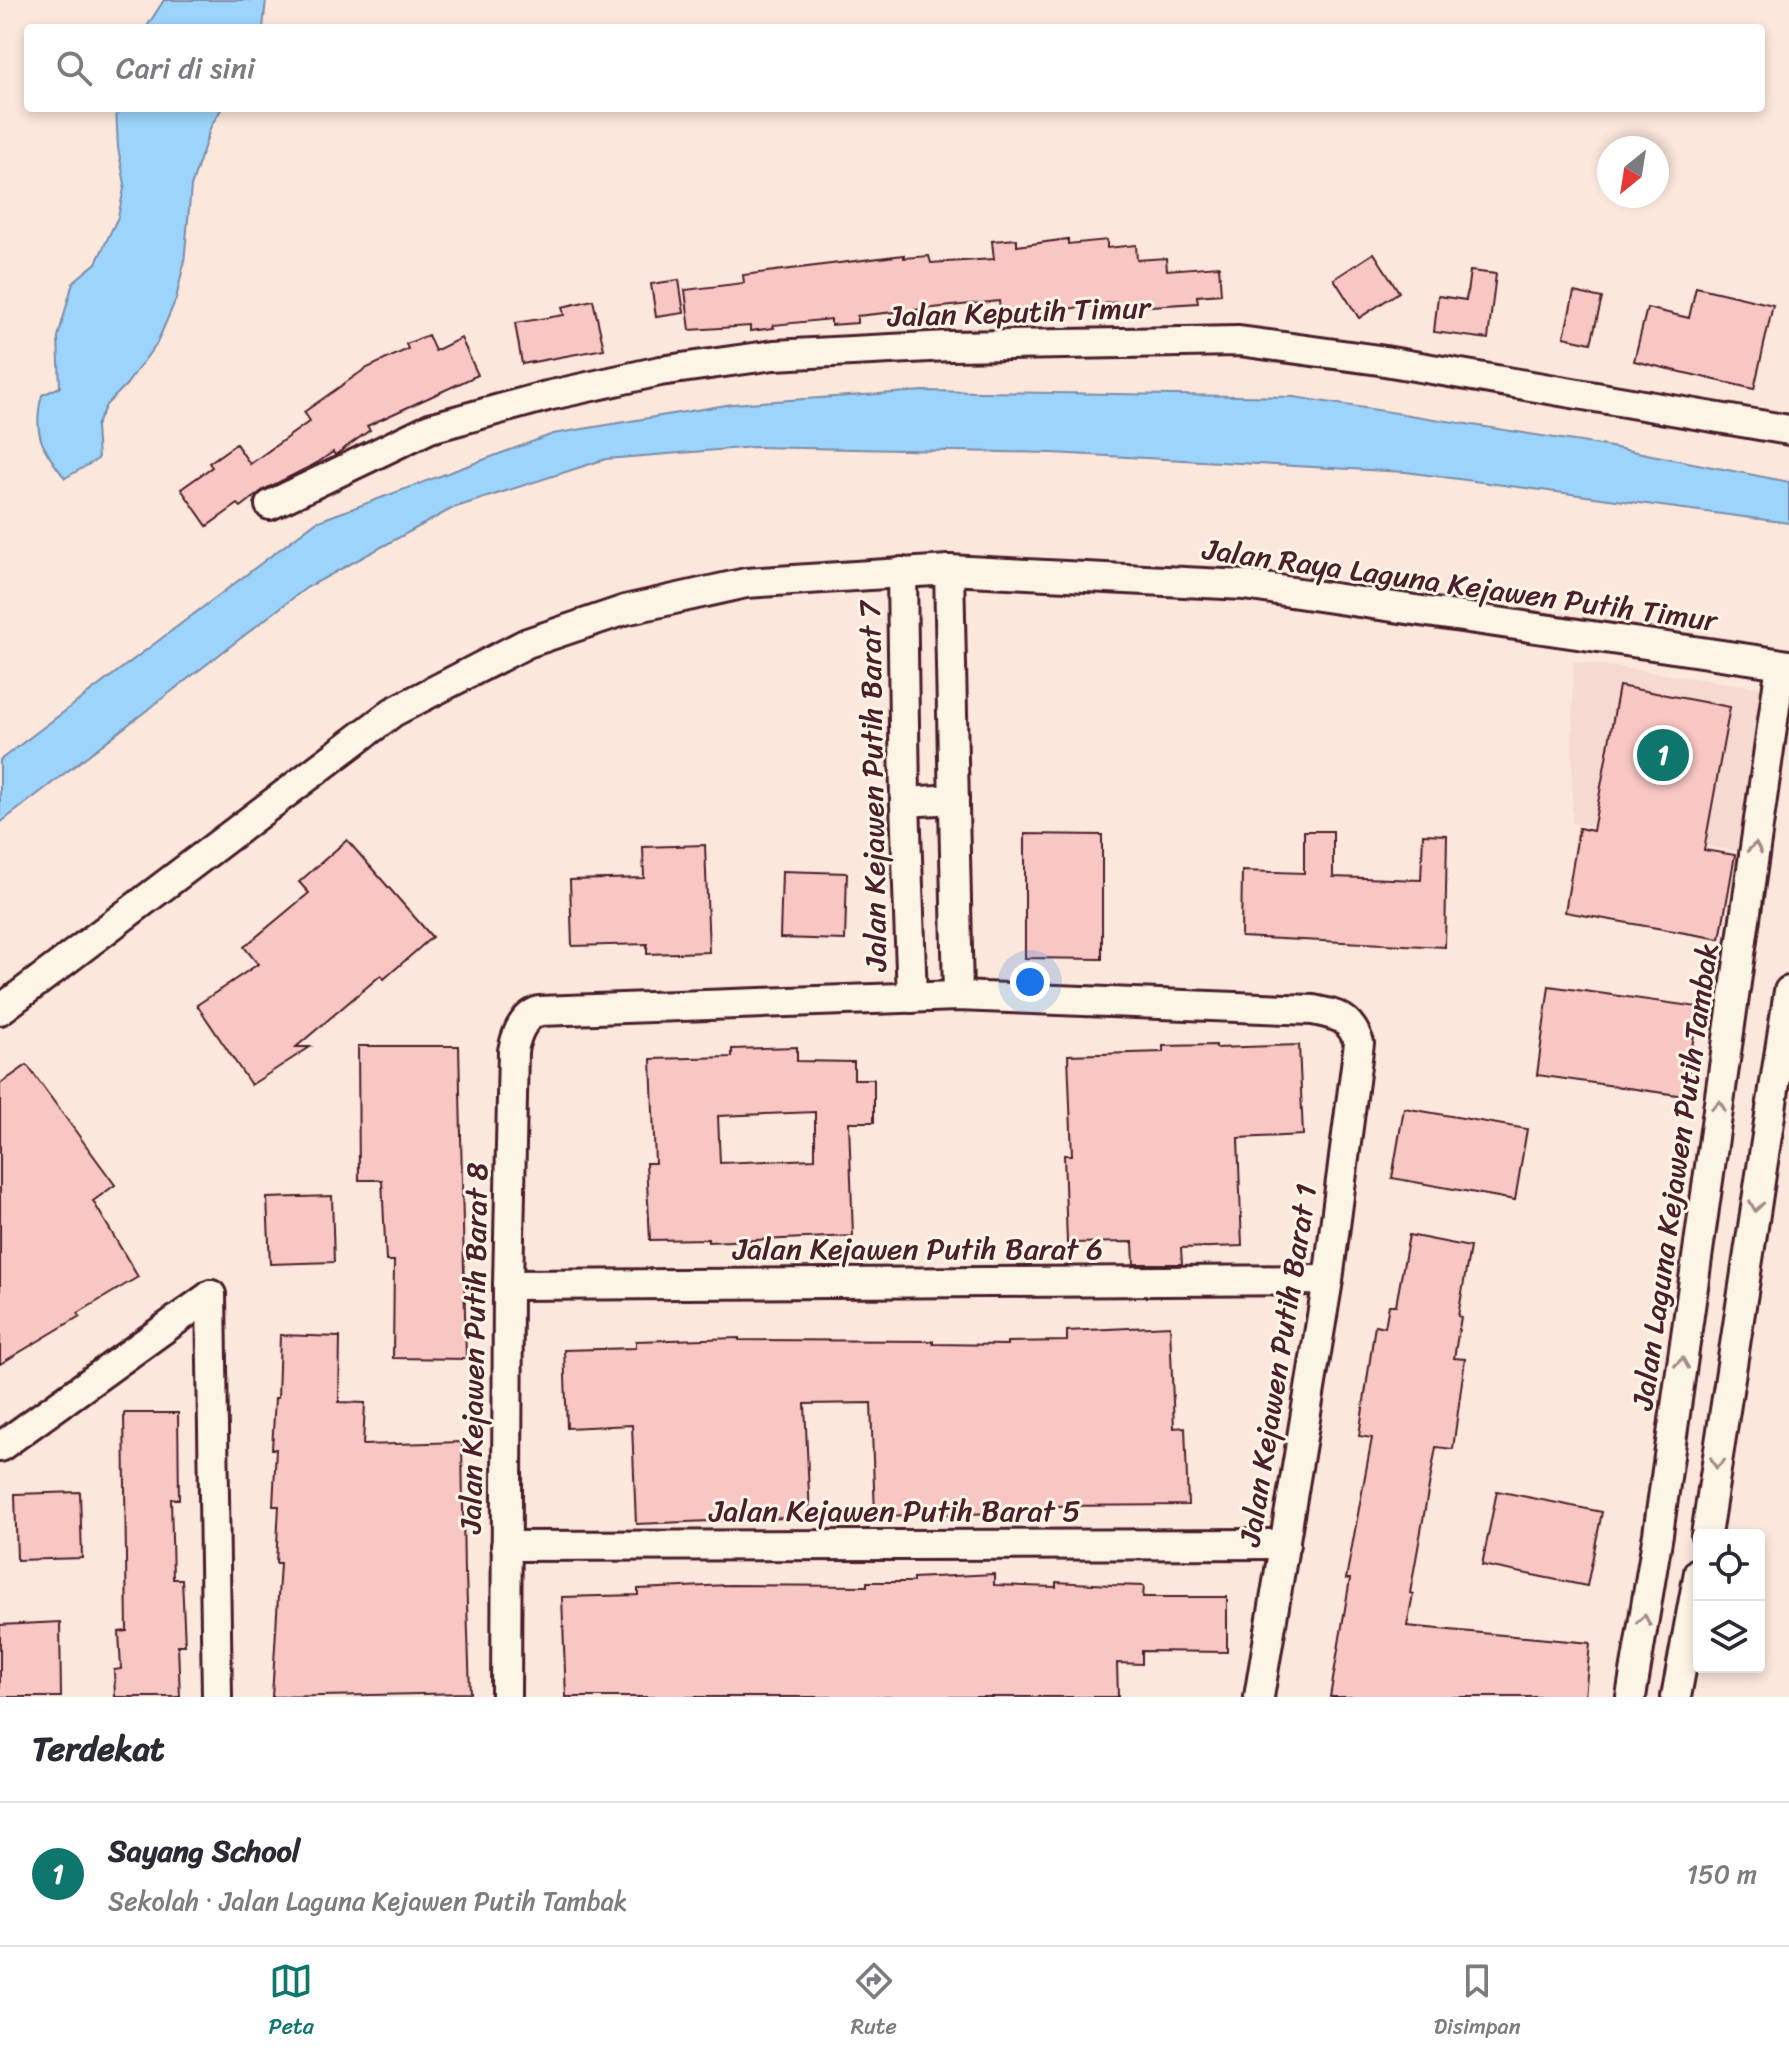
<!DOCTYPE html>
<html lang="id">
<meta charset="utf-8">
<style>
:root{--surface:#fff;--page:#f2f2f3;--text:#2b2b33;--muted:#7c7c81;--line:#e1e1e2;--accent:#0f766e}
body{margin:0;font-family:Sriracha,sans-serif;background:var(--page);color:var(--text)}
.controls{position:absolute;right:24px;bottom:24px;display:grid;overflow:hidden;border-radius:8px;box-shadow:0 4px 12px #0003}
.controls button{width:72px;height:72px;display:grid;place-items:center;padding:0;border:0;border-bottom:2px solid var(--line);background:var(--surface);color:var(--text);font:40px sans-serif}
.compass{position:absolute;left:1597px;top:136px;width:72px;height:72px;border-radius:50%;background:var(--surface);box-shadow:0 4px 12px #0003;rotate:210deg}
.you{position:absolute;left:1030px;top:982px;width:28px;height:28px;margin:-20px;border:6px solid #fff;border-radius:50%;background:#1a73e8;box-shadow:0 0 0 12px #1a73e833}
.badge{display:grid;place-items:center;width:52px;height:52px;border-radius:50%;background:var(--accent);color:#fff;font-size:26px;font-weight:700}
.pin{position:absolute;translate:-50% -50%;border:4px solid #fff;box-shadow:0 2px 8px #0006}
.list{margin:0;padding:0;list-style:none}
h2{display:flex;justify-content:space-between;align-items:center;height:104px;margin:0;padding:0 32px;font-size:34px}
h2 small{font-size:26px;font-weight:400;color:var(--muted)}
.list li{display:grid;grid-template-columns:52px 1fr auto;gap:24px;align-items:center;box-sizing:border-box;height:144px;padding:0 32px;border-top:2px solid var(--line)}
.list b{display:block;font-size:30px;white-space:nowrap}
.list p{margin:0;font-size:26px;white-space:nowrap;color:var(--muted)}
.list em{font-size:26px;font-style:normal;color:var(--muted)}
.icon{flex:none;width:44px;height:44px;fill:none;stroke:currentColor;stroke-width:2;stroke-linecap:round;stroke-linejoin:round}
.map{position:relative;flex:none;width:1789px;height:1697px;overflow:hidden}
.search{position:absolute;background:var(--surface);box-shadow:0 4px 12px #0003;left:24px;right:24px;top:24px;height:88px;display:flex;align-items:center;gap:20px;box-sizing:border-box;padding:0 28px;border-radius:8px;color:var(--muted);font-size:30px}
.sheet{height:248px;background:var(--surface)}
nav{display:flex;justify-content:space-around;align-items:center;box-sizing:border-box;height:112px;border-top:2px solid var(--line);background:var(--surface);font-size:22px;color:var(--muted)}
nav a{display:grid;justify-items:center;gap:4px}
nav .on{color:var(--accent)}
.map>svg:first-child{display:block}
.built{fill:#f6d9d1}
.water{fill:#9cd4fb;stroke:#7b8ca8;stroke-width:2}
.building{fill:#f8c7c4;stroke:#4a1f2b;stroke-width:2;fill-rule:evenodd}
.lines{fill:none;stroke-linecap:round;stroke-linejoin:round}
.street-casing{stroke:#4a1f2b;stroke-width:34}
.street{stroke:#fcf5e5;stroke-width:28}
.oneway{stroke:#a38a88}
.labels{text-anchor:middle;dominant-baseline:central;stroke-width:6;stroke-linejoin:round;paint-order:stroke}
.street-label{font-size:30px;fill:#4a1f2b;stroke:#fcf5e5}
</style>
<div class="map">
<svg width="1789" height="1697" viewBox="0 0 1789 1697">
<rect width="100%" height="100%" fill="#fbe7db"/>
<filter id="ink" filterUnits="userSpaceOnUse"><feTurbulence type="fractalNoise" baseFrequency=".0125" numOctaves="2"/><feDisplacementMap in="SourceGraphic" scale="16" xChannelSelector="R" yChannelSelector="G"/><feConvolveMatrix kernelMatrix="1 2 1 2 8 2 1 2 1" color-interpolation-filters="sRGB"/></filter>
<g filter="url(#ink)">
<path class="built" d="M 1573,661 L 1763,688 L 1737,851 L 1572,823 Z"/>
<g class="water">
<path d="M 164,0 L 266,0 L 263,28 L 146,28 Z"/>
<path d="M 116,108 L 222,108 L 211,126 L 191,187 L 184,263 L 176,299 L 157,343 L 126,385 L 106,405 L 96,426 L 98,459 L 65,478 C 42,449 32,433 42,395 L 60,387 L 58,337 L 73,282 L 96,263 L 118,217 L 125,184 L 118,148 Z"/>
<path d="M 923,391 L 1294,397 L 1606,446 L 1789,482 L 1789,523 L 1406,472 L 1052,453 L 754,447 L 606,459 L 453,508 L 306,588 L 0,823 L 0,760 L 316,522 L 553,434 L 732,404 Z"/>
</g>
<g class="building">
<path d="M 1017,239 L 1017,246 L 1068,239 L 1068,244 L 1107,240 L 1107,248 L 1136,245 L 1137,260 L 1166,258 L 1167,270 L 1219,266 L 1221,294 L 1197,296 L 1198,303 L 1118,308 L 1117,302 L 1001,318 L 999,301 L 857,316 L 857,323 L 831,325 L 831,319 L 773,325 L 774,328 L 750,331 L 750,326 L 690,330 L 685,290 L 744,283 L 743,275 L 904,255 L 904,258 L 929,256 L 931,263 L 994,259 L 992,241 Z"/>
<path d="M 1374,253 L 1399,292 L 1359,318 L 1334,279 Z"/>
<path d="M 1470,271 L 1496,274 L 1488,339 L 1434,332 L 1438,296 L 1466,300 Z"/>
<path d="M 679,280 L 684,313 L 656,317 L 651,284 Z"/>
<path d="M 1696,287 L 1773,305 L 1754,389 L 1634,361 L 1647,308 L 1689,318 Z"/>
<path d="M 1574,292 L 1602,298 L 1591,343 L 1564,337 Z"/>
<path d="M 593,300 L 604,349 L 522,364 L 515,323 L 564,315 L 562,307 Z"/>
<path d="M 428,335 L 435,351 L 461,338 L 478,375 L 367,426 L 370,430 L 335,455 L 333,452 L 317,463 L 263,490 L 241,507 L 238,504 L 207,526 L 181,489 L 212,467 L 209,463 L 236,444 L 250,464 L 310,421 L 304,412 L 365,369 L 408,349 L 406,344 Z"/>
<path d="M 1619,686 L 1730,707 L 1704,850 L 1735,855 L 1720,939 L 1565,912 L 1579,828 L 1593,831 Z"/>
<path d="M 1304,831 L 1333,831 L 1333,877 L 1421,880 L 1423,834 L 1447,835 L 1445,947 L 1241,937 L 1242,871 L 1304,873 Z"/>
<path d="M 1025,834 L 1102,835 L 1102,959 L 1025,958 Z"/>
<path d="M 347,840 L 432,937 L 384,979 L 381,975 L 296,1047 L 310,1047 L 251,1085 L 197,1005 L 258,964 L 244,947 L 309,893 L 299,882 Z"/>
<path d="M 705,845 L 709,952 L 647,954 L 647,944 L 572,946 L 570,880 L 644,878 L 643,847 Z"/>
<path d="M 782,871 L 847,873 L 845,940 L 780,938 Z"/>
<path d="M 1549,986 L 1698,1007 L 1685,1096 L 1537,1075 Z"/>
<path d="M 1216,1045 L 1216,1048 L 1299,1045 L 1303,1135 L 1238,1138 L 1242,1246 L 1181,1248 L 1182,1264 L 1134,1264 L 1133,1242 L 1067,1243 L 1064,1155 L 1072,1155 L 1068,1055 L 1163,1052 L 1163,1046 Z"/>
<path d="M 358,1046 L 459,1046 L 466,1359 L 393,1358 L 394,1261 L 386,1261 L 382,1180 L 359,1180 Z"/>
<path d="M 797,1047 L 797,1061 L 854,1062 L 854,1079 L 874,1079 L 874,1122 L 849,1122 L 853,1236 L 708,1242 L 708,1239 L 650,1240 L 646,1163 L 655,1163 L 651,1059 L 732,1057 L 732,1049 ZM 815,1112 L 815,1159 L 720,1163 L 718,1116 Z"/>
<path d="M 27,1065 L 115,1185 L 93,1201 L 138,1277 L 78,1313 L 80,1316 L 0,1364 L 0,1084 Z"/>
<path d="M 1404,1108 L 1527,1129 L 1515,1200 L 1392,1178 Z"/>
<path d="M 332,1196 L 334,1262 L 270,1264 L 267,1198 Z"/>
<path d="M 1409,1235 L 1470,1247 L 1458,1316 L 1461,1317 L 1454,1358 L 1465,1359 L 1453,1449 L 1436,1447 L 1410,1593 L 1413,1594 L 1407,1626 L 1590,1643 L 1585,1697 L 1330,1697 L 1350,1579 L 1346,1579 L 1372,1438 L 1359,1436 L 1375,1325 L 1385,1327 L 1389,1305 L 1396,1305 Z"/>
<path d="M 1170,1326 L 1174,1428 L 1185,1427 L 1188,1505 L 1050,1506 L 1051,1512 L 875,1516 L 871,1403 L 805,1404 L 810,1517 L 636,1524 L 632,1425 L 567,1428 L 564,1350 L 636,1348 L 636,1341 L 739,1338 L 739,1340 L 933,1341 L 933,1344 L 1007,1345 L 1007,1342 L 1067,1341 L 1067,1331 Z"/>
<path d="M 280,1335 L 340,1337 L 339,1402 L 365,1403 L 363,1445 L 462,1442 L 464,1574 L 466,1574 L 470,1693 L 272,1697 L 280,1563 L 276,1563 L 279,1506 L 273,1506 L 276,1449 L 272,1449 L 275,1398 L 278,1398 Z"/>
<path d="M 124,1413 L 178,1413 L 179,1499 L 171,1499 L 173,1579 L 182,1579 L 185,1645 L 178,1645 L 180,1697 L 115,1697 L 114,1670 L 121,1669 L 119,1632 L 127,1631 Z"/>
<path d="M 1497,1491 L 1602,1512 L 1587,1586 L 1482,1565 Z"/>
<path d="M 80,1492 L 82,1558 L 17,1560 L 15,1494 Z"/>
<path d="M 994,1574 L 994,1585 L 1056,1587 L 1056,1582 L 1112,1585 L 1144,1586 L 1143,1597 L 1227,1597 L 1227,1652 L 1142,1651 L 1142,1664 L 1117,1663 L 1118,1697 L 566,1697 L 562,1597 L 638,1595 L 638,1589 L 729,1585 L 867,1586 L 867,1582 L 913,1582 L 913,1578 Z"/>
<path d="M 60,1622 L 61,1697 L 0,1697 L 0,1625 Z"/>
</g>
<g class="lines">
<defs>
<g id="street">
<path d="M 270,505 L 430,428 L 547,396 L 660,371 L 774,355 L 949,346 L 1239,341 L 1379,360 L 1789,430"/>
<path d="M 949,570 L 958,996"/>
<path d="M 902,572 L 905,802 L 912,998"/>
<path d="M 905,802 L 954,799"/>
<path d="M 0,1010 L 393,712 L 527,643 L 625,610 L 746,583 L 949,570 L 1244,585 L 1789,665"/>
<path d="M 508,1285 L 1328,1280"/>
<path d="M 211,1295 L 217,1697"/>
<path d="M 0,1447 L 211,1295"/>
<path d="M 1706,1535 L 1789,991"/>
<path d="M 506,1546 L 1285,1544"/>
<path d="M 506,1697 L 508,1285 L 513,1051 C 516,1035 522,1017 539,1011 L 958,996 L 1313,1010 C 1338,1015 1350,1017 1359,1043 L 1328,1280 L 1259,1697"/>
<path d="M 1631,1697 L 1658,1534 L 1781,664"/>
<path d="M 1676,1697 L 1699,1572"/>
</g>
</defs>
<use href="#street" class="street-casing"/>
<use href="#street" class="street"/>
</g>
<defs><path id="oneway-chevron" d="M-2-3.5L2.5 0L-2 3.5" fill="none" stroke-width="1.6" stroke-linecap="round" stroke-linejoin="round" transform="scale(2)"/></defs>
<g class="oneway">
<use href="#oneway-chevron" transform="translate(1755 848) rotate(-82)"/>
<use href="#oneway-chevron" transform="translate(1719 1106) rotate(-82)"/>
<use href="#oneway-chevron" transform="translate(1756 1206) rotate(99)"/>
<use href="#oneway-chevron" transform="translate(1682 1363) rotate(-82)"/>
<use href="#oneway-chevron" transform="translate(1717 1463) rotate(99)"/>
<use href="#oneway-chevron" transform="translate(1644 1620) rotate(-80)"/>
</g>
</g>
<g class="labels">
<g class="street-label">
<text transform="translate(1019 312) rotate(-2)">Jalan Keputih Timur</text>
<text transform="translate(1460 585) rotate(8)">Jalan Raya Laguna Kejawen Putih Timur</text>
<text transform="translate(873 786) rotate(-91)">Jalan Kejawen Putih Barat 7</text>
<text transform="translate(1675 1176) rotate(-82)">Jalan Laguna Kejawen Putih Tambak</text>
<text x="918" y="1249">Jalan Kejawen Putih Barat 6</text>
<text transform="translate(474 1348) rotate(-89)">Jalan Kejawen Putih Barat 8</text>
<text transform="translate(1278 1365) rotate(-81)">Jalan Kejawen Putih Barat 1</text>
<text x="895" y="1511">Jalan Kejawen Putih Barat 5</text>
</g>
</g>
</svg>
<div class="controls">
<button><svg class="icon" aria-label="locate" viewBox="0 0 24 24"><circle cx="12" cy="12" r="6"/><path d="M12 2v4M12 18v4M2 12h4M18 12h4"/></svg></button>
<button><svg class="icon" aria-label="layers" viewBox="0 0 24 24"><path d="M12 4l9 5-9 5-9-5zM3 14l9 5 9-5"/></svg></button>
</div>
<svg class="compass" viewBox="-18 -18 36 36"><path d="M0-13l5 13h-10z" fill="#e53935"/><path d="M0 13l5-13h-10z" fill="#7c7c81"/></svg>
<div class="you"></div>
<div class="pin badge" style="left:1663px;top:755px">1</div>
<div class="search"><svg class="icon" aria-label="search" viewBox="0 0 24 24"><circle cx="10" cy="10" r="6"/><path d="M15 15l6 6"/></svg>Cari di sini</div>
</div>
<section class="sheet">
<h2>Terdekat<small></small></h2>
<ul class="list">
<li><span class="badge">1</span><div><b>Sayang School</b><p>Sekolah · Jalan Laguna Kejawen Putih Tambak</p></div><em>150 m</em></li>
</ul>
</section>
<nav>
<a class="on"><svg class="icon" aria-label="map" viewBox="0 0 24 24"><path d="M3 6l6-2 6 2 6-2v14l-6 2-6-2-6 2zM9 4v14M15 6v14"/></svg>Peta</a>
<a><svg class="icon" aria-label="directions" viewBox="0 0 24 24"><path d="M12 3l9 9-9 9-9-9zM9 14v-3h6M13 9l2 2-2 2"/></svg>Rute</a>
<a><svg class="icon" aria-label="saved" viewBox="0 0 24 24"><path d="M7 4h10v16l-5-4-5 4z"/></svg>Disimpan</a>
</nav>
